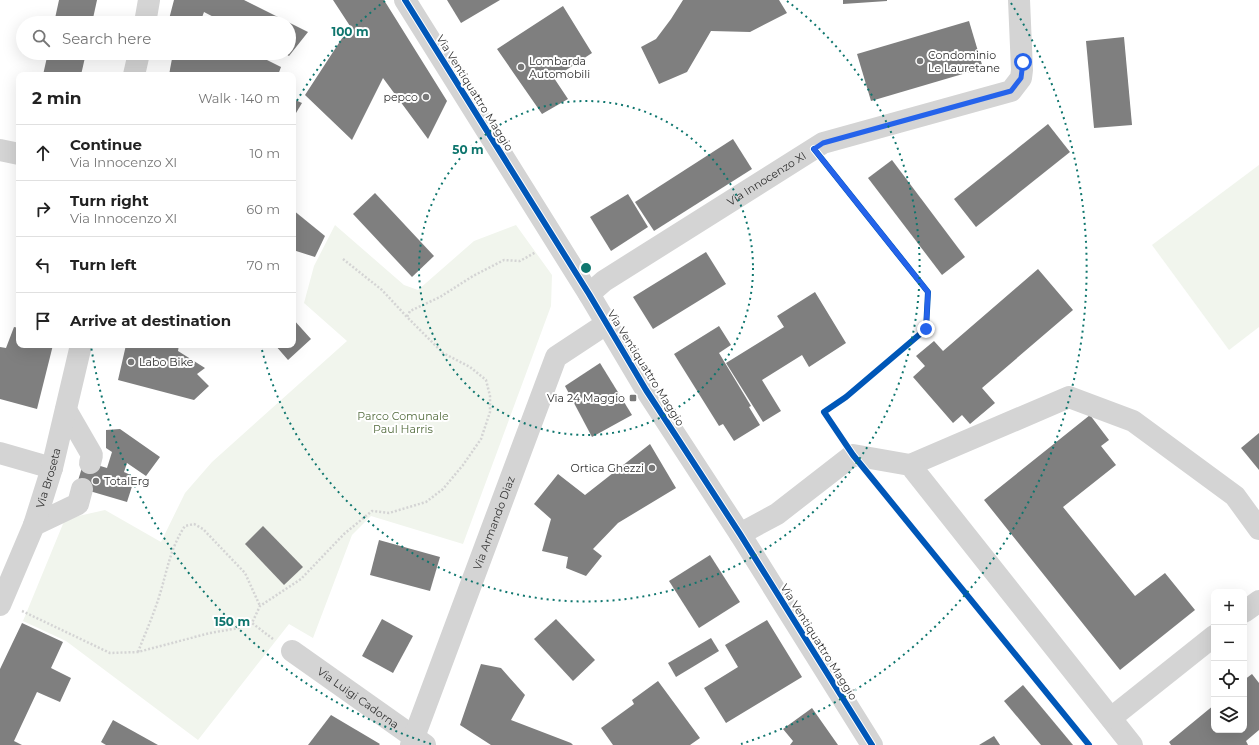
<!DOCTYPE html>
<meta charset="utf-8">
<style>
:root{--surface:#fff;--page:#f2f2f2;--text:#222;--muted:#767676;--line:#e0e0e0}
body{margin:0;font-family:Montserrat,sans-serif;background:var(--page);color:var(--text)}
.controls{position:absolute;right:12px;bottom:12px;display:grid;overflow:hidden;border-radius:8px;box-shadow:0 4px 16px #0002}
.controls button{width:36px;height:36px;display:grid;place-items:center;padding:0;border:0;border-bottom:1px solid var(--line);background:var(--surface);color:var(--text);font:20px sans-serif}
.stop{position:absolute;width:12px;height:12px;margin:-9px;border:3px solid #2563eb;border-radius:50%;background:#fff}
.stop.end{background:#2563eb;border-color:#fff;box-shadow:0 1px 4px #0008}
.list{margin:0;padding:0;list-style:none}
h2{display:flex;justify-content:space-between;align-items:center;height:52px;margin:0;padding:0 16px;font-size:17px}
h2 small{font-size:13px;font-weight:400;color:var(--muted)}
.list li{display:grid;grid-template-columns:26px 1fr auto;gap:12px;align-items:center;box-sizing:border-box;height:56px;padding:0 16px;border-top:1px solid var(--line)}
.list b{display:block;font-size:15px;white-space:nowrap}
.list p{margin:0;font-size:13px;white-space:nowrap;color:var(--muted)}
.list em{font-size:13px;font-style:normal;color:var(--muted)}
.icon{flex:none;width:22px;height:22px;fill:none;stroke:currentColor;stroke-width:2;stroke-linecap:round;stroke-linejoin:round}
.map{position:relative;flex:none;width:1259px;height:745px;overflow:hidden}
.search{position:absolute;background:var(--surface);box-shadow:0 4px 16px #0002;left:16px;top:16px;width:280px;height:44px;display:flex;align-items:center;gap:10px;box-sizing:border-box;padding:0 14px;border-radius:22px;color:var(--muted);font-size:15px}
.panel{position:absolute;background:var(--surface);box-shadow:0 4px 16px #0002;left:16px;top:72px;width:280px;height:276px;border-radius:8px}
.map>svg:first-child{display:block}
.green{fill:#f1f5ed}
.building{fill:#7f7f7f}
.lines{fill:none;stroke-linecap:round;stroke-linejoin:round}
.path{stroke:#d4d4d4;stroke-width:2.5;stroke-dasharray:2 2;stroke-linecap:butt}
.minor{stroke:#d4d4d4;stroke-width:22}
.cycleway-casing{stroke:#fff;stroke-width:8}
.cycleway{stroke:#0057b8;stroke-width:6}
.route{stroke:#2563eb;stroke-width:5}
.ring{fill:none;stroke:#0f766e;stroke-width:2;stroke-dasharray:2 4}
.poi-dot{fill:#787878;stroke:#fff;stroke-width:1.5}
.labels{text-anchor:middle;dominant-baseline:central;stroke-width:4;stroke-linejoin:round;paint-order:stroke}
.poi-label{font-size:11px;fill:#303030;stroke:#fff;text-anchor:start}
.street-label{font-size:11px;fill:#303030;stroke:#fff}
.park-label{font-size:11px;fill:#536c3d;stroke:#fff}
.centre{fill:#0f766e;stroke:#fff;stroke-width:2}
.ring-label{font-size:12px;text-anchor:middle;font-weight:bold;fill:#0f766e;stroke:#fff;stroke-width:4;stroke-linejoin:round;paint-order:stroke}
</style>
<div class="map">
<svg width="1259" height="745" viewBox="0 0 1259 745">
<rect width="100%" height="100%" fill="#fff"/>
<g class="green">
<path d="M 1259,165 L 1259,327 L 1229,350 L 1152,245 Z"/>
<path d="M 335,225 L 404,285 L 418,290 L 474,241 L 516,225 L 552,275 L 551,306 L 463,544 L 371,516 L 352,535 L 313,638 L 289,624 L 198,740 L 66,641 L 23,621 L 65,519 L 105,510 L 161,542 L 185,493 L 212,462 L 347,341 L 304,303 L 314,266 Z"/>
</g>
<g class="building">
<path d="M 59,0 L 97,0 L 92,23 L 54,23 Z"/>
<path d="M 174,0 L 244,0 L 308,32 L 289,56 L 284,53 L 289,53 L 289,23 L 225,23 L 204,12 L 200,23 L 168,23 Z"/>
<path d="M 333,0 L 384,0 L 447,101 L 428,139 L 383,78 L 352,140 L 305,95 L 350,26 Z"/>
<path d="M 447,0 L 500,0 L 461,23 Z"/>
<path d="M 683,0 L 779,0 L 787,13 L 750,32 L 711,31 L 687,72 L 659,84 L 641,47 L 656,39 L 671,19 Z"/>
<path d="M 843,0 L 887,0 L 887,1 L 843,4 Z"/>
<path d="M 563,6 L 592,53 L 554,78 L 568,99 L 542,114 L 497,49 Z"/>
<path d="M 969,21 L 983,68 L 871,101 L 857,54 Z"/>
<path d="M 1124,37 L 1132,125 L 1094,128 L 1086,41 Z"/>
<path d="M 38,53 L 86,53 L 81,75 L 43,75 L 47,57 L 38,55 Z"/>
<path d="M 173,53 L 253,53 L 281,67 L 278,75 L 169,75 Z"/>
<path d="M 293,99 L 302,103 L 293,118 Z"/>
<path d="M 1048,124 L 1070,152 L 976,227 L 954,199 Z"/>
<path d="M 733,139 L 752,169 L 654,231 L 635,202 Z"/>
<path d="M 892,160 L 965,257 L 942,275 L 868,178 Z"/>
<path d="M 375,193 L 434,256 L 412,277 L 353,214 Z"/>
<path d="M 628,194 L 648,227 L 611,251 L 590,217 Z"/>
<path d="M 293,210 L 325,236 L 315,257 L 293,250 Z"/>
<path d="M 706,252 L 726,284 L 653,329 L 633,297 Z"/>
<path d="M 1038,269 L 1073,310 L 982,388 L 995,403 L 970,424 L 962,415 L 953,423 L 913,377 L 925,366 L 916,356 L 934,341 L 943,351 Z"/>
<path d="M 815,292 L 846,343 L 809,367 L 802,355 L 762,380 L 781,411 L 763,422 L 726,363 L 784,327 L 777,316 Z"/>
<path d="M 293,319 L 311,339 L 288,360 L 275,345 L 293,345 Z"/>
<path d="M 719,326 L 731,345 L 719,353 L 751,406 L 749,407 L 760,425 L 734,441 L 723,424 L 719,426 L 674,354 Z"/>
<path d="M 14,327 L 19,328 L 19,345 L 53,345 L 37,409 L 0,399 L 0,347 L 6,348 Z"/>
<path d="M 126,345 L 179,345 L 178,351 L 205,368 L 197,374 L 209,386 L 194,400 L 118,380 Z"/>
<path d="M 600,363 L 632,415 L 592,437 L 565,386 Z"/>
<path d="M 1090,415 L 1109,440 L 1101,446 L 1116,465 L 1063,507 L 1135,596 L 1165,573 L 1195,610 L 1120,670 L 984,500 Z"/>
<path d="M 120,429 L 160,457 L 146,476 L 127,463 L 124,472 L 135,477 L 127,502 L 76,487 L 84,461 L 107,468 L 112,452 L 106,448 L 106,430 Z"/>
<path d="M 1259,433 L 1259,470 L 1241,448 Z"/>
<path d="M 650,444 L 676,488 L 618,523 L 593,549 L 602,556 L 586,576 L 566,568 L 568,557 L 542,551 L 551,519 L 534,504 L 558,474 L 585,495 Z"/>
<path d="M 263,526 L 303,567 L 284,585 L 245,544 Z"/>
<path d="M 379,540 L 440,557 L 430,591 L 370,575 Z"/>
<path d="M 710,555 L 740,602 L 699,628 L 669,581 Z"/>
<path d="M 382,619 L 413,636 L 393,673 L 362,656 Z"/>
<path d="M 556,619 L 595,660 L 573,681 L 534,639 Z"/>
<path d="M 767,620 L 802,677 L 726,723 L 704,688 L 738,667 L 725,645 Z"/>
<path d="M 22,623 L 63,642 L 51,668 L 71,678 L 60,702 L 37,692 L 14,741 L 22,745 L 0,745 L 0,669 Z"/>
<path d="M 711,638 L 719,651 L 676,677 L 668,663 Z"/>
<path d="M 481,664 L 501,668 L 525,695 L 511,720 L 571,743 L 573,745 L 491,745 L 460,725 Z"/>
<path d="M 1252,674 L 1259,683 L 1259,730 L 1246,741 L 1248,745 L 1171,745 L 1169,742 L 1214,705 L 1214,730 L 1244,730 L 1244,680 Z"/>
<path d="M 658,681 L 700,738 L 690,745 L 613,745 L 601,728 L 634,704 L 632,700 Z"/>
<path d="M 1023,685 L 1073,745 L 1041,745 L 1004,701 Z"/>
<path d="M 812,708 L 838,745 L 790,745 L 793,741 L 783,729 Z"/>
<path d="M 331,715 L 380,744 L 379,745 L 308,745 Z"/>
<path d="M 113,720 L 158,745 L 106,745 L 101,742 Z"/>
<path d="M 994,736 L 1000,745 L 979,745 Z"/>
</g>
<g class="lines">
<g class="path">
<path d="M 343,259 L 382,290 L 407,317"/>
<path d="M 22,611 L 110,653 L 138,652 L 210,633 L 239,628 L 252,623"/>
<path d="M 273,639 L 252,623 L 260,606 L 301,579 L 344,534 L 372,511 L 389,513 L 426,502 L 443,489 L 463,465 L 481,439 L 490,412 L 490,396 L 486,380 L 470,367 L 443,353 L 407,317 L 410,311 L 440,297 L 473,276 L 504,260 L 520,261 L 536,252"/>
<path d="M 138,652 C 145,634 153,616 159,597 C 167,572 170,548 185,526 L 194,524 L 203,529 L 245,573 L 260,606"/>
</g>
<g class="minor">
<path d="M 405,0 L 589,294 L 646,390 L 740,534 L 872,745"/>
<path d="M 145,23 L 149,0"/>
<path d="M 134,75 L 139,53"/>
<path d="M 0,150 L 19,154"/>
<path id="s1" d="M 589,294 L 604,281 L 823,143 L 1011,91 L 1021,78 L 1022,70 L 1019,0"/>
<path d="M 66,410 L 92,455 L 90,463"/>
<path d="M 0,453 L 52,468"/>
<path d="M 910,465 L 1069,397 L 1133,421 L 1235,496 L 1259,529"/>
<path d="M 34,525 L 78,504 L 82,489"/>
<path d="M 740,534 L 777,514 L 853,455 L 910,465 L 1132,745"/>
<path id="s2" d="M 0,605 L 34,525 L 52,468 L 81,345"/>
<path d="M 1244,612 L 1259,601"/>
<path id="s3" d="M 292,651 L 425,745"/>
<path d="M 1111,718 L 1214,636"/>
<path id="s4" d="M 411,745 L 556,357 L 606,324"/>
</g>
<defs>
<g id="cycleway">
<path d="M 405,0 L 589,294 L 646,390 L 740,534 L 872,745"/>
<path d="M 814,149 L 928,292 L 926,329 L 846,397 L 824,412 L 853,455 L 1089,745"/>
</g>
</defs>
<use href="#cycleway" class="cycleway-casing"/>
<use href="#cycleway" class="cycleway"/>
</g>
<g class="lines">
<path class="route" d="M 926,329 L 928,292 L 814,149 L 823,143 L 1011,91 L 1021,78 L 1023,62"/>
</g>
<g class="ring">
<circle cx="586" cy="268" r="167"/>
<path d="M294 106A334 334 0 0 1 385 1M787 1A334 334 0 1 1 261 346"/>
<path d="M431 744A501 501 0 0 1 91 346M1011 3A501 501 0 0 1 741 744"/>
</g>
<g class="poi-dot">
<circle cx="920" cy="61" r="4"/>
<circle cx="521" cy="67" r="4"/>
<circle cx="426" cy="97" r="4"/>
<circle cx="131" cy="362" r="4"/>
<rect x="629" y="394" width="8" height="8" rx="2"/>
<circle cx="652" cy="468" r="4"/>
<circle cx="96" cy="481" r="4"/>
</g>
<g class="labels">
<g class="poi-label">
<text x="928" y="55">Condominio<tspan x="928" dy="13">Le Lauretane</tspan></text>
<text x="529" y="61">Lombarda<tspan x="529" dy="13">Automobili</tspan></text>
<text x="418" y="97" text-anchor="end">pepco</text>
<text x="139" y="362">Labo Bike</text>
<text x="625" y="398" text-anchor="end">Via 24 Maggio</text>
<text x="644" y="468" text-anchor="end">Ortica Ghezzi</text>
<text x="104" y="481">TotalErg</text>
</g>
<g class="street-label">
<text transform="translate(475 93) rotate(58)">Via Ventiquattro Maggio</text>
<text stroke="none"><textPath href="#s1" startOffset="212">Via Innocenzo XI</textPath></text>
<text transform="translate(646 368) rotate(58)">Via Ventiquattro Maggio</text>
<text stroke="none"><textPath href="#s2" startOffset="136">Via Broseta</textPath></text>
<text stroke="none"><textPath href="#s4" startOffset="237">Via Armando Diaz</textPath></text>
<text transform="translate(819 642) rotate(58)">Via Ventiquattro Maggio</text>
<text stroke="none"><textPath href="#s3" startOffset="81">Via Luigi Cadorna</textPath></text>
</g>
<g class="park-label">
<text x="403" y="416">Parco Comunale<tspan x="403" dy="13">Paul Harris</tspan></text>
</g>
</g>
<circle cx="586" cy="268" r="6" class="centre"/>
<g class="ring-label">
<text x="350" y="36">100 m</text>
<text x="468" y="154">50 m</text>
<text x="232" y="626">150 m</text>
</g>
</svg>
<div class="controls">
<button>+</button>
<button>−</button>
<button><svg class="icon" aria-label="locate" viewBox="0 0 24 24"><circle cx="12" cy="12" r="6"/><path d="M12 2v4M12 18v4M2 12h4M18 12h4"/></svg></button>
<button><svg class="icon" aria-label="layers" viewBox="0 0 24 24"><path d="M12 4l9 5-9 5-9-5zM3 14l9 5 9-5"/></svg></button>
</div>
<div class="stop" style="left:1023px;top:62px"></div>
<div class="stop end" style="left:926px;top:329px"></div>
<div class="search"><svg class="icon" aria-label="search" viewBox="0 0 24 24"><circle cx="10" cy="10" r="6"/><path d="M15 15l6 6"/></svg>Search here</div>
<section class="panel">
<h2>2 min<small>Walk · 140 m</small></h2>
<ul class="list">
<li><svg class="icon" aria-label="ahead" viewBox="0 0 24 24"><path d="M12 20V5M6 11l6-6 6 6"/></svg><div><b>Continue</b><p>Via Innocenzo XI</p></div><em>10 m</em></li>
<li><svg class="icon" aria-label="right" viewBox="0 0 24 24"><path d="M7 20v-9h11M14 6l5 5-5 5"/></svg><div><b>Turn right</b><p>Via Innocenzo XI</p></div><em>60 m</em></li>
<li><svg class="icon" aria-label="left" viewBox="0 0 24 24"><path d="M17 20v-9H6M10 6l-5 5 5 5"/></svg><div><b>Turn left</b></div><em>70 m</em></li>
<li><svg class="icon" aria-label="arrive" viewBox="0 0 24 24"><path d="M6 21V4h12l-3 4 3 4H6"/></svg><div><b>Arrive at destination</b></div></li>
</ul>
</section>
</div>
